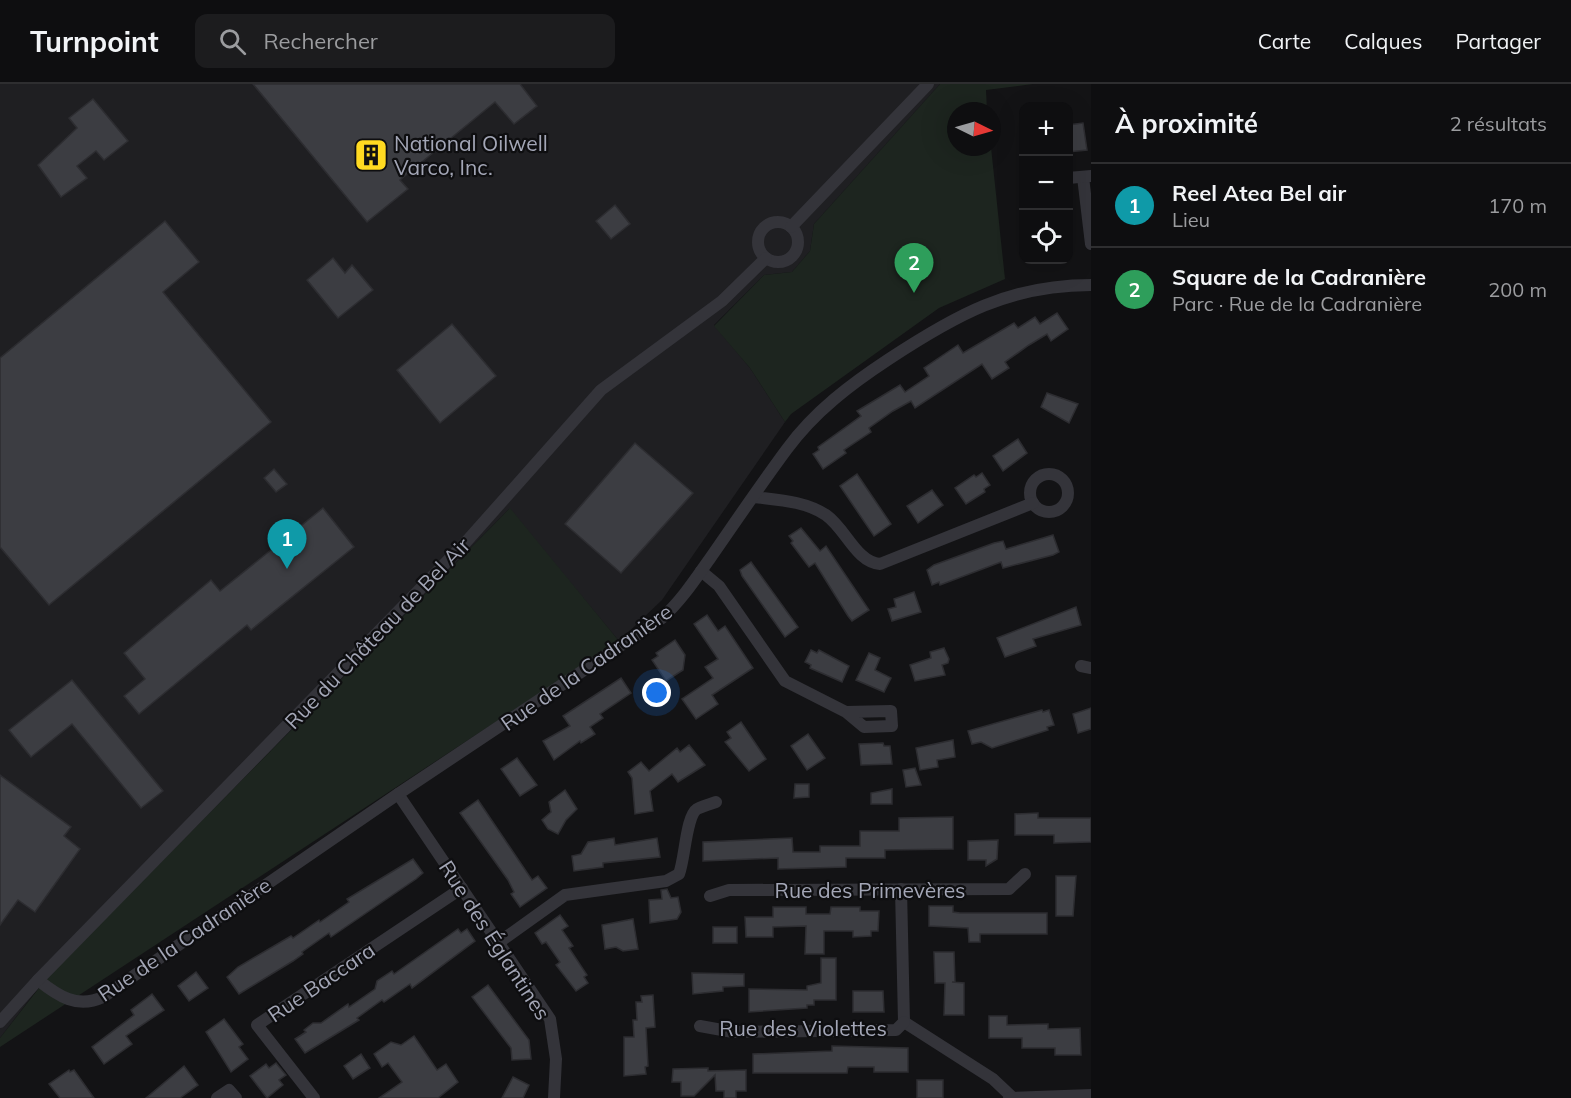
<!DOCTYPE html>
<html lang="fr">
<meta charset="utf-8">
<style>
:root{--surface:#0e0e10;--page:#1c1c1e;--text:#f1f3f6;--muted:#9b9c9f;--line:#2e2e30;--accent:#0b8043}
body{margin:0;font-family:Mulish,sans-serif;background:var(--page);color:var(--text)}
.controls{position:absolute;right:18px;top:18px;display:grid;overflow:hidden;border-radius:12px;box-shadow:0 6px 24px #0002}
.controls button{width:54px;height:54px;display:grid;place-items:center;padding:0;border:0;border-bottom:2px solid var(--line);background:var(--surface);color:var(--text);font:30px sans-serif}
.compass{position:absolute;left:947px;top:18px;width:54px;height:54px;border-radius:50%;background:var(--surface);box-shadow:0 6px 24px #0002;rotate:95deg}
.you{position:absolute;left:657px;top:609px;width:21px;height:21px;margin:-15px;border:4px solid #fff;border-radius:50%;background:#1a73e8;box-shadow:0 0 0 9px #1a73e833}
.badge{display:grid;place-items:center;width:39px;height:39px;border-radius:50%;background:var(--accent);color:#fff;font-size:20px;font-weight:700}
.pin{position:absolute;translate:-50% -50px;filter:drop-shadow(0 2px 3px #0008)}
.pin::after{content:'';position:absolute;top:32px;width:21px;height:18px;background:inherit;clip-path:polygon(0 0,100% 0,50% 100%)}
.list{margin:0;padding:0;list-style:none}
h2{display:flex;justify-content:space-between;align-items:center;height:78px;margin:0;padding:0 24px;font-size:26px}
h2 small{font-size:20px;font-weight:400;color:var(--muted)}
.list li{display:grid;grid-template-columns:39px 1fr auto;gap:18px;align-items:center;box-sizing:border-box;height:84px;padding:0 24px;border-top:2px solid var(--line)}
.list b{display:block;font-size:22px;white-space:nowrap}
.list p{margin:0;font-size:20px;white-space:nowrap;color:var(--muted)}
.list em{font-size:20px;font-style:normal;color:var(--muted)}
.icon{flex:none;width:33px;height:33px;fill:none;stroke:currentColor;stroke-width:2;stroke-linecap:round;stroke-linejoin:round}
.map{position:relative;flex:none;width:1091px;height:1014px;overflow:hidden}
header{display:flex;align-items:center;gap:36px;box-sizing:border-box;height:84px;padding:0 30px;background:var(--surface);border-bottom:2px solid var(--line)}
header strong{font-size:28px}
nav{display:flex;gap:33px;margin-inline-start:auto;font-size:21px}
.search{width:420px;height:54px;background:var(--page);display:flex;align-items:center;gap:15px;box-sizing:border-box;padding:0 21px;border-radius:12px;color:var(--muted);font-size:22px}
main{display:flex}
aside{flex:1;background:var(--surface)}
.map>svg:first-child{display:block}
.built{fill:#1f1f22}
.green{fill:#1d251f}
.building{fill:#3c3d42;stroke:#2d2d31;stroke-width:1.5}
.lines{fill:none;stroke-linecap:round;stroke-linejoin:round}
.minor{stroke:#34343a;stroke-width:12}
.labels{text-anchor:middle;dominant-baseline:central;stroke-width:4.5;stroke-linejoin:round;paint-order:stroke}
.poi-label{font-size:21px;fill:#a3a6b6;stroke:#0e0e10;text-anchor:start}
.street-label{font-size:21px;fill:#a3a6b6;stroke:#0e0e10}
</style>
<header>
<strong>Turnpoint</strong>
<div class="search"><svg class="icon" aria-label="search" viewBox="0 0 24 24"><circle cx="10" cy="10" r="6"/><path d="M15 15l6 6"/></svg>Rechercher</div>
<nav><a>Carte</a><a>Calques</a><a>Partager</a></nav>
</header>
<main>
<div class="map">
<svg width="1091" height="1014" viewBox="0 0 1091 1014">
<rect width="100%" height="100%" fill="#131315"/>
<path class="built" d="M 0,0 L 940,0 L 814,140 L 810,167 L 792,188 L 764,191 L 714,241 L 750,284 L 785,338 L 662,516 L 619,557 L 509,425 L 46,894 L 0,954 Z"/>
<g class="green">
<path d="M 940,0 L 1033,0 L 986,6 L 987,27 L 956,27 L 956,63 L 991,63 L 1005,195 L 939,224 L 791,330 L 785,338 L 750,284 L 714,242 L 764,191 L 792,188 L 810,167 L 814,140 Z"/>
<path d="M 510,424 L 619,557 L 0,963 L 0,954 L 46,895 Z"/>
</g>
<g class="building">
<path d="M 253,0 L 520,0 L 537,22 L 514,40 L 495,18 L 400,96 L 408,105 L 367,138 Z"/>
<path d="M 93,15 L 128,57 L 104,76 L 96,67 L 77,82 L 87,94 L 61,113 L 38,81 L 77,44 L 69,34 Z"/>
<path d="M 1083,39 L 1087,66 L 1068,68 L 1068,41 Z"/>
<path d="M 615,121 L 630,140 L 611,155 L 596,137 Z"/>
<path d="M 165,137 L 199,178 L 163,208 L 271,338 L 49,521 L 0,463 L 0,274 Z"/>
<path d="M 333,174 L 345,189 L 352,181 L 373,206 L 338,234 L 307,196 Z"/>
<path d="M 1057,229 L 1068,245 L 1051,257 L 1047,250 L 1029,261 L 1005,278 L 1009,284 L 992,295 L 982,280 L 915,324 L 911,317 L 893,327 L 869,344 L 871,348 L 844,366 L 846,369 L 823,385 L 813,370 L 819,366 L 818,363 L 861,332 L 857,327 L 900,301 L 905,308 L 929,292 L 924,284 L 958,261 L 963,269 L 1014,239 L 1018,244 L 1035,233 L 1040,240 Z"/>
<path d="M 452,240 L 496,292 L 440,339 L 397,286 Z"/>
<path d="M 1047,309 L 1078,320 L 1069,339 L 1041,323 Z"/>
<path d="M 1018,355 L 1027,369 L 1003,387 L 993,372 Z"/>
<path d="M 635,359 L 693,409 L 621,489 L 565,440 Z"/>
<path d="M 274,385 L 287,400 L 276,408 L 264,394 Z"/>
<path d="M 982,389 L 990,401 L 984,405 L 985,408 L 966,420 L 955,404 L 974,391 L 976,393 Z"/>
<path d="M 857,390 L 891,440 L 874,452 L 840,402 Z"/>
<path d="M 932,406 L 943,421 L 918,439 L 907,422 Z"/>
<path d="M 323,424 L 354,463 L 251,546 L 247,541 L 139,630 L 124,612 L 145,595 L 124,569 L 211,496 L 220,507 Z"/>
<path d="M 801,444 L 820,467 L 826,462 L 869,526 L 852,537 L 848,532 L 815,479 L 809,483 L 791,459 L 793,457 L 789,452 Z"/>
<path d="M 1053,451 L 1059,468 L 1053,471 L 1003,484 L 1001,478 L 940,501 L 939,498 L 932,501 L 927,486 L 934,481 L 994,459 L 1003,457 L 1006,465 Z"/>
<path d="M 751,478 L 798,543 L 785,553 L 742,492 L 740,486 Z"/>
<path d="M 914,508 L 921,528 L 892,537 L 888,525 L 896,523 L 894,515 Z"/>
<path d="M 1076,523 L 1081,541 L 1033,555 L 1036,562 L 1005,573 L 997,554 Z"/>
<path d="M 707,531 L 718,547 L 725,542 L 753,584 L 712,611 L 718,620 L 696,635 L 682,615 L 713,594 L 705,583 L 718,575 L 694,540 Z"/>
<path d="M 675,556 L 685,571 L 683,586 L 666,597 L 652,576 L 658,572 L 656,569 Z"/>
<path d="M 944,564 L 949,575 L 948,579 L 942,581 L 945,591 L 915,597 L 910,581 L 931,574 L 930,568 Z"/>
<path d="M 811,566 L 817,569 L 819,566 L 849,582 L 842,598 L 810,584 L 811,581 L 805,578 Z"/>
<path d="M 869,569 L 880,574 L 875,586 L 891,594 L 884,608 L 856,596 Z"/>
<path d="M 621,594 L 631,609 L 600,630 L 603,634 L 590,643 L 595,650 L 581,659 L 580,657 L 554,676 L 543,657 L 570,642 L 563,632 Z"/>
<path d="M 72,596 L 163,707 L 141,724 L 72,640 L 31,673 L 9,646 Z"/>
<path d="M 1091,624 L 1091,645 L 1078,649 L 1073,630 Z"/>
<path d="M 1042,626 L 1043,628 L 1049,626 L 1054,641 L 1047,643 L 1048,646 L 992,664 L 981,658 L 972,660 L 968,647 Z"/>
<path d="M 741,638 L 766,675 L 749,687 L 725,658 L 731,654 L 727,648 Z"/>
<path d="M 808,650 L 825,674 L 807,686 L 791,662 Z"/>
<path d="M 953,656 L 955,673 L 937,676 L 938,683 L 920,686 L 916,664 Z"/>
<path d="M 883,659 L 884,662 L 890,662 L 892,680 L 861,681 L 859,660 Z"/>
<path d="M 689,661 L 705,681 L 678,698 L 672,690 L 650,707 L 653,727 L 635,730 L 632,694 L 628,688 L 641,678 L 649,687 L 677,664 L 680,668 Z"/>
<path d="M 517,674 L 537,701 L 520,712 L 501,685 Z"/>
<path d="M 915,684 L 921,701 L 906,703 L 903,686 Z"/>
<path d="M 0,691 L 71,743 L 64,752 L 80,765 L 35,828 L 18,816 L 0,841 Z"/>
<path d="M 795,700 L 809,700 L 809,713 L 794,714 Z"/>
<path d="M 892,705 L 892,720 L 871,720 L 871,709 Z"/>
<path d="M 565,706 L 577,725 L 566,736 L 558,750 L 548,745 L 542,736 L 551,728 L 549,718 Z"/>
<path d="M 478,716 L 532,796 L 538,792 L 547,804 L 520,823 L 511,810 L 514,808 L 508,796 L 460,729 Z"/>
<path d="M 1038,729 L 1038,734 L 1091,734 L 1091,758 L 1054,759 L 1054,751 L 1015,751 L 1015,730 Z"/>
<path d="M 953,733 L 953,765 L 885,766 L 885,774 L 846,774 L 846,783 L 778,785 L 778,774 L 703,777 L 703,758 L 792,754 L 793,768 L 820,768 L 820,762 L 860,762 L 860,747 L 899,747 L 899,734 Z"/>
<path d="M 614,754 L 615,761 L 657,754 L 660,773 L 603,779 L 603,783 L 574,787 L 572,772 L 581,770 L 588,758 Z"/>
<path d="M 998,756 L 997,775 L 986,782 L 986,776 L 968,776 L 968,757 Z"/>
<path d="M 413,775 L 423,789 L 416,795 L 331,853 L 329,849 L 302,868 L 303,870 L 293,877 L 239,910 L 227,893 L 238,883 L 291,852 L 293,854 L 319,836 L 320,838 L 349,818 L 347,815 Z"/>
<path d="M 1056,792 L 1076,792 L 1073,832 L 1056,832 Z"/>
<path d="M 667,805 L 671,814 L 678,813 L 681,828 L 677,835 L 650,839 L 649,816 L 662,815 L 661,806 Z"/>
<path d="M 929,822 L 953,822 L 953,828 L 960,829 L 1047,829 L 1047,850 L 980,850 L 980,858 L 969,858 L 968,844 L 929,842 Z"/>
<path d="M 773,823 L 806,823 L 806,830 L 830,830 L 831,823 L 860,823 L 860,827 L 879,827 L 878,847 L 871,847 L 871,852 L 853,853 L 853,847 L 824,847 L 824,870 L 805,870 L 806,842 L 773,843 L 773,853 L 746,853 L 745,833 L 773,833 Z"/>
<path d="M 560,831 L 568,842 L 562,846 L 573,862 L 569,864 L 587,891 L 584,893 L 588,899 L 576,907 L 556,881 L 560,878 L 546,858 L 542,860 L 535,849 Z"/>
<path d="M 633,835 L 638,865 L 623,867 L 616,863 L 605,865 L 602,841 Z"/>
<rect x="713" y="843" width="24" height="16"/>
<path d="M 458,845 L 461,849 L 467,845 L 475,857 L 412,904 L 410,900 L 384,918 L 382,916 L 357,934 L 359,936 L 305,969 L 295,955 L 306,948 L 304,946 L 313,939 L 321,939 L 348,920 L 349,923 L 375,905 L 377,897 L 392,887 L 394,890 Z"/>
<path d="M 934,868 L 954,868 L 955,898 L 952,898 L 964,899 L 964,931 L 944,931 L 945,899 L 935,899 Z"/>
<path d="M 821,874 L 836,874 L 836,916 L 814,916 L 814,921 L 807,921 L 807,924 L 749,928 L 749,905 L 807,906 L 807,902 L 821,899 Z"/>
<path d="M 196,888 L 208,904 L 189,917 L 178,902 Z"/>
<path d="M 692,889 L 744,890 L 744,902 L 723,903 L 723,907 L 693,910 Z"/>
<path d="M 488,901 L 529,956 L 531,975 L 512,976 L 511,964 L 472,913 Z"/>
<path d="M 853,907 L 883,907 L 884,928 L 853,928 Z"/>
<path d="M 152,910 L 164,926 L 126,952 L 132,960 L 104,980 L 92,963 L 134,931 L 131,926 Z"/>
<path d="M 653,911 L 655,943 L 646,944 L 648,982 L 645,983 L 646,990 L 624,992 L 624,953 L 634,953 L 633,936 L 637,936 L 636,918 L 642,918 L 641,912 Z"/>
<path d="M 989,932 L 1007,932 L 1007,941 L 1048,940 L 1048,945 L 1080,944 L 1081,971 L 1055,971 L 1055,964 L 1022,964 L 1022,954 L 989,954 Z"/>
<path d="M 224,935 L 243,960 L 239,963 L 248,975 L 231,988 L 206,948 Z"/>
<path d="M 414,952 L 437,986 L 446,980 L 458,998 L 438,1014 L 379,1014 L 402,998 L 388,979 L 382,983 L 374,970 L 391,958 L 401,961 Z"/>
<path d="M 832,962 L 908,964 L 908,988 L 874,988 L 874,983 L 848,983 L 847,989 L 753,989 L 753,970 L 832,967 Z"/>
<path d="M 361,970 L 370,984 L 353,995 L 344,982 Z"/>
<path d="M 276,979 L 286,991 L 279,996 L 283,1001 L 267,1014 L 250,992 L 266,980 L 269,984 Z"/>
<path d="M 184,982 L 198,1001 L 180,1014 L 146,1014 Z"/>
<path d="M 708,984 L 708,987 L 746,986 L 746,1007 L 736,1007 L 736,1014 L 724,1014 L 724,1007 L 716,1007 L 715,991 L 694,1012 L 681,1012 L 681,998 L 672,998 L 673,985 Z"/>
<path d="M 69,986 L 70,988 L 74,986 L 94,1014 L 60,1014 L 49,1000 Z"/>
<path d="M 513,993 L 529,1001 L 523,1014 L 502,1014 Z"/>
<rect x="917" y="996" width="26" height="18"/>
</g>
<g class="lines">
<g class="minor">
<path d="M 1083,93 L 1091,160"/>
<path d="M 1068,94 L 1091,92"/>
<circle cx="778" cy="158" r="20"/>
<path d="M 791,143 L 928,0"/>
<circle cx="1049" cy="409" r="19"/>
<path d="M 754,413 C 778,416 805,417 826,431 C 846,445 856,478 880,480 L 1033,419"/>
<path d="M 701,487 L 719,502 L 785,597 L 846,628 L 864,643 L 892,642 L 891,627 L 846,628"/>
<path d="M 1081,582 L 1091,584"/>
<path d="M 398,710 L 550,935 L 556,975 L 554,1014"/>
<path d="M 901,805 L 904,938 L 993,995 L 1011,1012"/>
<path d="M 710,812 L 729,806 L 1009,805 L 1025,790"/>
<path d="M 498,859 L 565,811 L 666,797 L 679,790 C 685,775 686,732 697,725 C 703,722 710,720 716,718"/>
<path d="M 38,896 C 58,912 77,925 103,913 L 398,710 L 662,534 C 682,516 696,494 711,473 C 736,437 761,400 787,365 C 815,327 851,300 889,275 C 956,231 1009,201 1091,201"/>
<path d="M 0,938 L 38,896 L 466,458 L 601,306 L 722,217 L 766,174"/>
<path d="M 700,942 L 733,948 L 896,946 L 904,938"/>
<path d="M 217,1014 L 229,1006 L 236,1014"/>
<path d="M 314,1014 L 257,941 L 462,804"/>
<path d="M 1009,1014 L 1091,1011"/>
</g>
</g>
<defs>
<symbol id="building-square" viewBox="-11 -11 22 22"><rect x="-9" y="-9" width="18" height="18" rx="4" fill="#ffda21" stroke="#0e0e10"/><path d="M-4-6H4V6H1V3H-1V6H-4ZM-2.5-4.3h1.7v1.8h-1.7ZM.8-4.3h1.7v1.8H.8ZM-2.5-1h1.7V.8h-1.7ZM.8-1h1.7V.8H.8Z" fill="#111"/></symbol>
</defs>
<g fill-rule="evenodd">
<use href="#building-square" x="352" y="52" width="38" height="38"/>
</g>
<g class="labels">
<g class="poi-label">
<text x="394" y="59">National Oilwell<tspan x="394" dy="24">Varco, Inc.</tspan></text>
</g>
<g class="street-label">
<text transform="translate(377 549) rotate(-46)">Rue du Château de Bel Air</text>
<text transform="translate(586 583) rotate(-35)">Rue de la Cadranière</text>
<text x="870" y="806">Rue des Primevères</text>
<text transform="translate(184 855) rotate(-34)">Rue de la Cadranière</text>
<text transform="translate(495 856) rotate(57)">Rue des Églantines</text>
<text transform="translate(321 898) rotate(-34)">Rue Baccara</text>
<text x="803" y="944">Rue des Violettes</text>
</g>
</g>
</svg>
<div class="controls">
<button>+</button>
<button>−</button>
<button><svg class="icon" aria-label="locate" viewBox="0 0 24 24"><circle cx="12" cy="12" r="6"/><path d="M12 2v4M12 18v4M2 12h4M18 12h4"/></svg></button>
</div>
<svg class="compass" viewBox="-18 -18 36 36"><path d="M0-13l5 13h-10z" fill="#e53935"/><path d="M0 13l5-13h-10z" fill="#9b9c9f"/></svg>
<div class="you"></div>
<div class="pin badge" style="left:287px;top:485px;background:#0f9aa8">1</div>
<div class="pin badge" style="left:914px;top:209px;background:#2e9e5b">2</div>
</div>
<aside>
<h2>À proximité<small>2 résultats</small></h2>
<ul class="list">
<li><span class="badge" style="background:#0f9aa8">1</span><div><b>Reel Atea Bel air</b><p>Lieu</p></div><em>170 m</em></li>
<li><span class="badge" style="background:#2e9e5b">2</span><div><b>Square de la Cadranière</b><p>Parc · Rue de la Cadranière</p></div><em>200 m</em></li>
</ul>
</aside>
</main>
